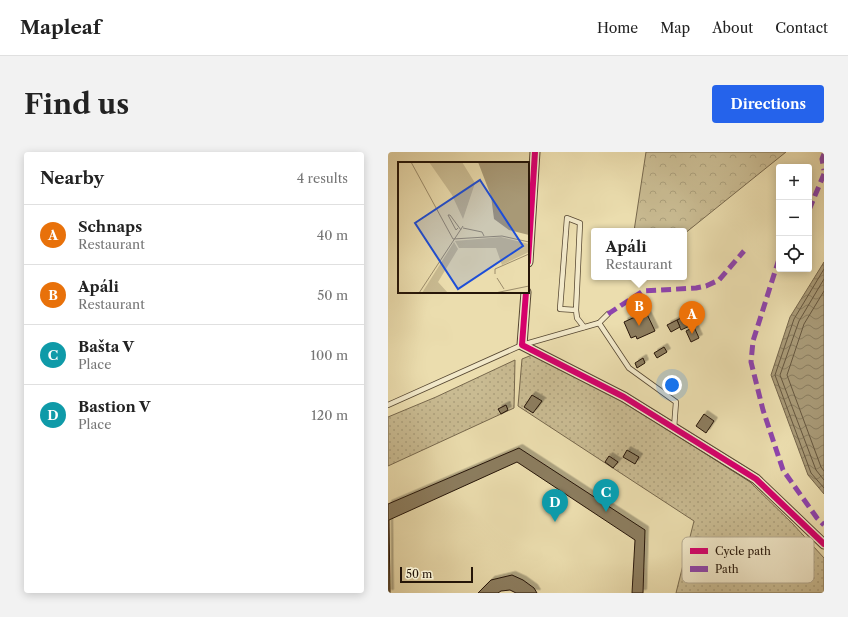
<!DOCTYPE html>
<meta charset="utf-8">
<style>
:root{--surface:#fff;--page:#f2f2f2;--text:#222;--muted:#767676;--line:#e0e0e0;--accent:#2563eb}
body{margin:0;font-family:"Libre Caslon Text",serif;background:var(--page);color:var(--text)}
.controls{position:absolute;right:12px;top:12px;display:grid;overflow:hidden;border-radius:4px;box-shadow:0 2px 10px #0003}
.controls button{width:36px;height:36px;display:grid;place-items:center;padding:0;border:0;border-bottom:1px solid var(--line);background:var(--surface);color:var(--text);font:20px sans-serif}
.scale{position:absolute;left:12px;bottom:10px;width:73px;box-sizing:border-box;padding-left:4px;border:2px solid #251508;border-top:0;font-size:11px;line-height:14px;white-space:nowrap;color:#251508;-webkit-text-stroke:3px #f2e9ca;paint-order:stroke}
.you{position:absolute;left:284px;top:233px;width:14px;height:14px;margin:-10px;border:3px solid #fff;border-radius:50%;background:#1a73e8;box-shadow:0 0 0 6px #1a73e833}
.badge{display:grid;place-items:center;width:26px;height:26px;border-radius:50%;background:var(--accent);color:#fff;font-size:13px;font-weight:700}
.pin{position:absolute;translate:-50% -33px;filter:drop-shadow(0 1px 2px #0008)}
.pin::after{content:'';position:absolute;top:21px;width:14px;height:12px;background:inherit;clip-path:polygon(0 0,100% 0,50% 100%)}
.popup{position:absolute;left:203px;top:76px;width:96px;height:52px;box-sizing:border-box;display:grid;place-content:center;border-radius:4px;background:var(--surface);filter:drop-shadow(0 1px 3px #0005);font-size:13px;white-space:nowrap;color:var(--muted)}
.popup b{font-size:15px;color:var(--text)}
.popup::after{content:'';position:absolute;left:50%;top:100%;margin-left:-8px;border:8px solid transparent;border-top-color:var(--surface)}
.list{margin:0;padding:0;list-style:none}
h2{display:flex;justify-content:space-between;align-items:center;height:52px;margin:0;padding:0 16px;font-size:17px}
h2 small{font-size:13px;font-weight:400;color:var(--muted)}
.list li{display:grid;grid-template-columns:26px 1fr auto;gap:12px;align-items:center;box-sizing:border-box;height:60px;padding:0 16px;border-top:1px solid var(--line)}
.list b{display:block;font-size:15px;white-space:nowrap}
.list p{margin:0;font-size:13px;white-space:nowrap;color:var(--muted)}
.list em{font-size:13px;font-style:normal;color:var(--muted)}
.icon{flex:none;width:22px;height:22px;fill:none;stroke:currentColor;stroke-width:2;stroke-linecap:round;stroke-linejoin:round}
.map{position:relative;flex:none;width:436px;height:441px;overflow:hidden;border-radius:4px}
header{display:flex;align-items:center;gap:24px;box-sizing:border-box;height:56px;padding:0 20px;background:var(--surface);border-bottom:1px solid var(--line)}
header strong{font-size:19px}
nav{display:flex;gap:22px;margin-inline-start:auto;font-size:14px}
.intro{display:flex;align-items:center;justify-content:space-between;box-sizing:border-box;height:96px;padding:0 24px}
h1{margin:0;font-size:28px}
.button{padding:10px 18px;border-radius:4px;background:var(--accent);color:#fff;font-size:14px;font-weight:700}
main{display:flex;gap:24px;padding:0 24px}
aside{flex:1;background:var(--surface);border-radius:4px;box-shadow:0 2px 10px #0003}
.map>svg:first-child{display:block}
.grass{fill:url(#grass-dots);stroke:#77684d}
.forest{fill:url(#forest-crowns);stroke:#77684d}
.water{fill:url(#water-waves);stroke:#74644a}
.lines{fill:none;stroke-linecap:round;stroke-linejoin:round}
.shore{stroke:#66573f;stroke-width:1}
.building{fill:#8c7d5e;stroke:#251508;filter:url(#shadow)}
.service-casing{stroke:#564732;stroke-width:6}
.minor-casing{stroke:#564732;stroke-width:11}
.service{stroke:#f2e9ca;stroke-width:4.5}
.minor{stroke:#f2e9ca;stroke-width:9}
.quiet{stroke:#8e44ad;stroke-width:5;stroke-dasharray:10 5;stroke-linecap:butt}
.cycleway-casing{stroke:#f2e9ca;stroke-width:8}
.cycleway{stroke:#d6006c;stroke-width:6}
.inset-road{fill:none;stroke:#9c8d6c;stroke-width:1}
.view{fill:#1d4ed8;fill-opacity:0.15;stroke:#1d4ed8;stroke-width:2}
.inset-edge{fill:none;stroke:#251508;stroke-width:2}
.key{fill:#f2e9ca;stroke:#b4a990;stroke-width:1}
.key-label{font-size:11px;fill:#251508}
</style>
<header>
<strong>Mapleaf</strong>
<nav><a>Home</a><a>Map</a><a>About</a><a>Contact</a></nav>
</header>
<div class="intro"><h1>Find us</h1><a class="button">Directions</a></div>
<main>
<aside>
<h2>Nearby<small>4 results</small></h2>
<ul class="list">
<li><span class="badge" style="background:#e8710a">A</span><div><b>Schnaps</b><p>Restaurant</p></div><em>40 m</em></li>
<li><span class="badge" style="background:#e8710a">B</span><div><b>Apáli</b><p>Restaurant</p></div><em>50 m</em></li>
<li><span class="badge" style="background:#0f9aa8">C</span><div><b>Bašta V</b><p>Place</p></div><em>100 m</em></li>
<li><span class="badge" style="background:#0f9aa8">D</span><div><b>Bastion V</b><p>Place</p></div><em>120 m</em></li>
</ul>
</aside>
<div class="map">
<svg width="436" height="441" viewBox="0 0 436 441">
<defs>
<pattern id="grass-dots" width="8" height="8" patternUnits="userSpaceOnUse"><rect width="8" height="8" fill="#c9bb92"/><path d="M2 2h.1M6 6h.1" fill="none" stroke="#aca07c" stroke-width="1.8" stroke-linecap="round"/></pattern>
<pattern id="forest-crowns" width="20" height="18" patternUnits="userSpaceOnUse"><rect width="20" height="18" fill="#c9bb92"/><path d="M2 6a3 3 0 1 1 6 0M12 15a3 3 0 1 1 6 0" fill="none" stroke="#aca07c"/></pattern>
<pattern id="water-waves" width="16" height="10" patternUnits="userSpaceOnUse"><rect width="16" height="10" fill="#a89976"/><path d="M0 5q4-4 8 0t8 0" fill="none" stroke="#897c5f"/></pattern>
<filter id="shadow"><feDropShadow dx="3.5" dy="-3.5" stdDeviation="0" flood-color="#0004"/></filter>
</defs>
<rect width="100%" height="100%" fill="#ebddae"/>
<filter id="stains"><feTurbulence type="fractalNoise" baseFrequency=".005" numOctaves="4"/><feColorMatrix values="0 0 0 0 .2 0 0 0 0 .09 0 0 0 0 .02 0 0 0 .5 -.17"/></filter>
<radialGradient id="worn" r=".72"><stop offset=".6" stop-color="#630" stop-opacity="0"/><stop offset="1" stop-color="#630" stop-opacity=".3"/></radialGradient>
<g class="grass">
<path d="M 144,203 L 211,234 L 362,330 L 405,372 L 436,406 L 436,441 L 288,441 L 306,369 L 130,254 L 134,207 Z"/>
<path d="M 127,208 L 126,256 L 0,314 L 0,265 L 48,245 Z"/>
</g>
<path class="forest" d="M 258,0 L 398,0 L 296,82 L 296,79 L 246,79 Z"/>
<path class="water" d="M 436,110 L 436,342 L 420,323 L 383,223 L 402,165 Z"/>
<g class="lines">
<g class="shore">
<path d="M 436,117 L 406,167 L 387,223 L 423,321 L 436,336"/>
<path d="M 436,127 L 411,169 L 392,223 L 428,318 L 436,328"/>
<path d="M 436,139 L 416,172 L 399,223 L 433,315 L 436,319"/>
</g>
</g>
<g class="building">
<path d="M 258,160 L 267,179 L 249,187 L 248,184 L 243,186 L 236,170 Z"/>
<path d="M 301,162 L 306,172 L 293,178 L 289,168 Z"/>
<path d="M 289,168 L 292,175 L 283,180 L 279,173 Z"/>
<path d="M 306,175 L 311,186 L 303,190 L 298,179 Z"/>
<path d="M 276,195 L 279,200 L 269,206 L 266,201 Z"/>
<path d="M 255,206 L 257,211 L 249,216 L 247,211 Z"/>
<path d="M 144,243 L 154,249 L 145,261 L 136,255 Z"/>
<path d="M 118,253 L 120,258 L 113,262 L 110,257 Z"/>
<path d="M 316,262 L 326,269 L 318,281 L 308,274 Z"/>
<path d="M 131,296 L 257,378 L 255,441 L 244,441 L 247,388 L 129,310 L 1,368 L 2,441 L 0,441 L 0,352 Z"/>
<path d="M 239,298 L 251,305 L 247,312 L 235,305 Z"/>
<path d="M 221,304 L 230,310 L 225,316 L 217,310 Z"/>
<path d="M 304,388 L 318,391 L 315,402 L 302,399 Z"/>
<path d="M 328,396 L 334,397 L 333,404 L 327,404 Z"/>
<path d="M 124,423 L 135,428 L 146,436 L 149,441 L 128,441 L 122,438 L 113,439 L 110,441 L 90,441 L 103,428 Z"/>
</g>
<g class="lines">
<defs>
<g id="service">
<path d="M 188,158 L 172,157 L 179,66 L 192,71 L 188,158 L 189,166 L 196,175"/>
<path d="M 211,171 L 241,216 L 288,250 L 286,276"/>
<path d="M 0,253 L 134,193 L 211,171 L 220,162"/>
</g>
<g id="minor">
<path d="M 140,110 L 147,0"/>
<path d="M 138,140 L 134,193 L 236,245 L 368,327 L 436,392"/>
</g>
</defs>
<use href="#service" class="service-casing"/>
<use href="#minor" class="minor-casing"/>
<use href="#service" class="service"/>
<use href="#minor" class="minor"/>
<g class="quiet">
<path d="M 436,2 L 434,7 L 436,18"/>
<path d="M 421,58 L 436,22"/>
<path d="M 391,107 L 365,189 L 363,210 L 375,258 L 395,318 L 429,366 L 436,373"/>
<path d="M 220,162 L 255,139 L 308,136 L 318,134 L 331,128 L 356,99"/>
</g>
<defs>
<g id="cycleway">
<path d="M 140,110 L 147,0"/>
<path d="M 138,140 L 134,193 L 236,245 L 368,327 L 436,392"/>
</g>
</defs>
<use href="#cycleway" class="cycleway-casing"/>
<use href="#cycleway" class="cycleway"/>
</g>
<g transform="translate(10 10)">
<rect width="131" height="131" fill="#ebddae"/>
<path d="M 103,75 L 131,82 L 131,90 L 104,103 L 98,86 L 61,86 L 57,79 ZM 56,80 L 60,87 L 40,120 L 50,131 L 24,131 Z" fill="#c9bb92"/>
<path d="M 31,0 L 64,0 L 77,21 L 65,57 L 54,33 Z" fill="#c9bb92"/>
<path d="M 80,0 L 131,0 L 131,73 L 111,68 L 96,57 L 93,34 Z" fill="#a89976"/>
<path class="inset-road" d="M 13,0 L 55,77 L 104,74 L 131,80M 60,66 L 58,68 L 50,53 L 52,53 L 63,68M 65,66 L 84,70 L 86,74M 97,112 L 97,107 L 131,92M 99,116 L 106,127M 21,131 L 65,64M 97,131 L 131,124"/>
<path class="view" d="M 82,18 L 125,84 L 60,127 L 17,61 Z"/>
<rect width="131" height="131" class="inset-edge"/>
</g>
<rect x="294" y="385" width="132" height="46" rx="6" class="key"/>
<rect x="302" y="396" width="18" height="6" fill="#d6006c"/>
<rect x="302" y="414" width="18" height="6" fill="#8e44ad"/>
<g class="key-label">
<text x="327" y="403">Cycle path</text>
<text x="327" y="421">Path</text>
</g>
<rect width="100%" height="100%" filter="url(#stains)"/>
<rect width="100%" height="100%" fill="url(#worn)"/>
</svg>
<div class="controls">
<button>+</button>
<button>−</button>
<button><svg class="icon" aria-label="locate" viewBox="0 0 24 24"><circle cx="12" cy="12" r="6"/><path d="M12 2v4M12 18v4M2 12h4M18 12h4"/></svg></button>
</div>
<div class="scale">50 m</div>
<div class="you"></div>
<div class="pin badge" style="left:304px;top:182px;background:#e8710a">A</div>
<div class="pin badge" style="left:251px;top:174px;background:#e8710a">B</div>
<div class="popup"><b>Apáli</b>Restaurant</div>
<div class="pin badge" style="left:218px;top:360px;background:#0f9aa8">C</div>
<div class="pin badge" style="left:167px;top:370px;background:#0f9aa8">D</div>
</div>
</main>
